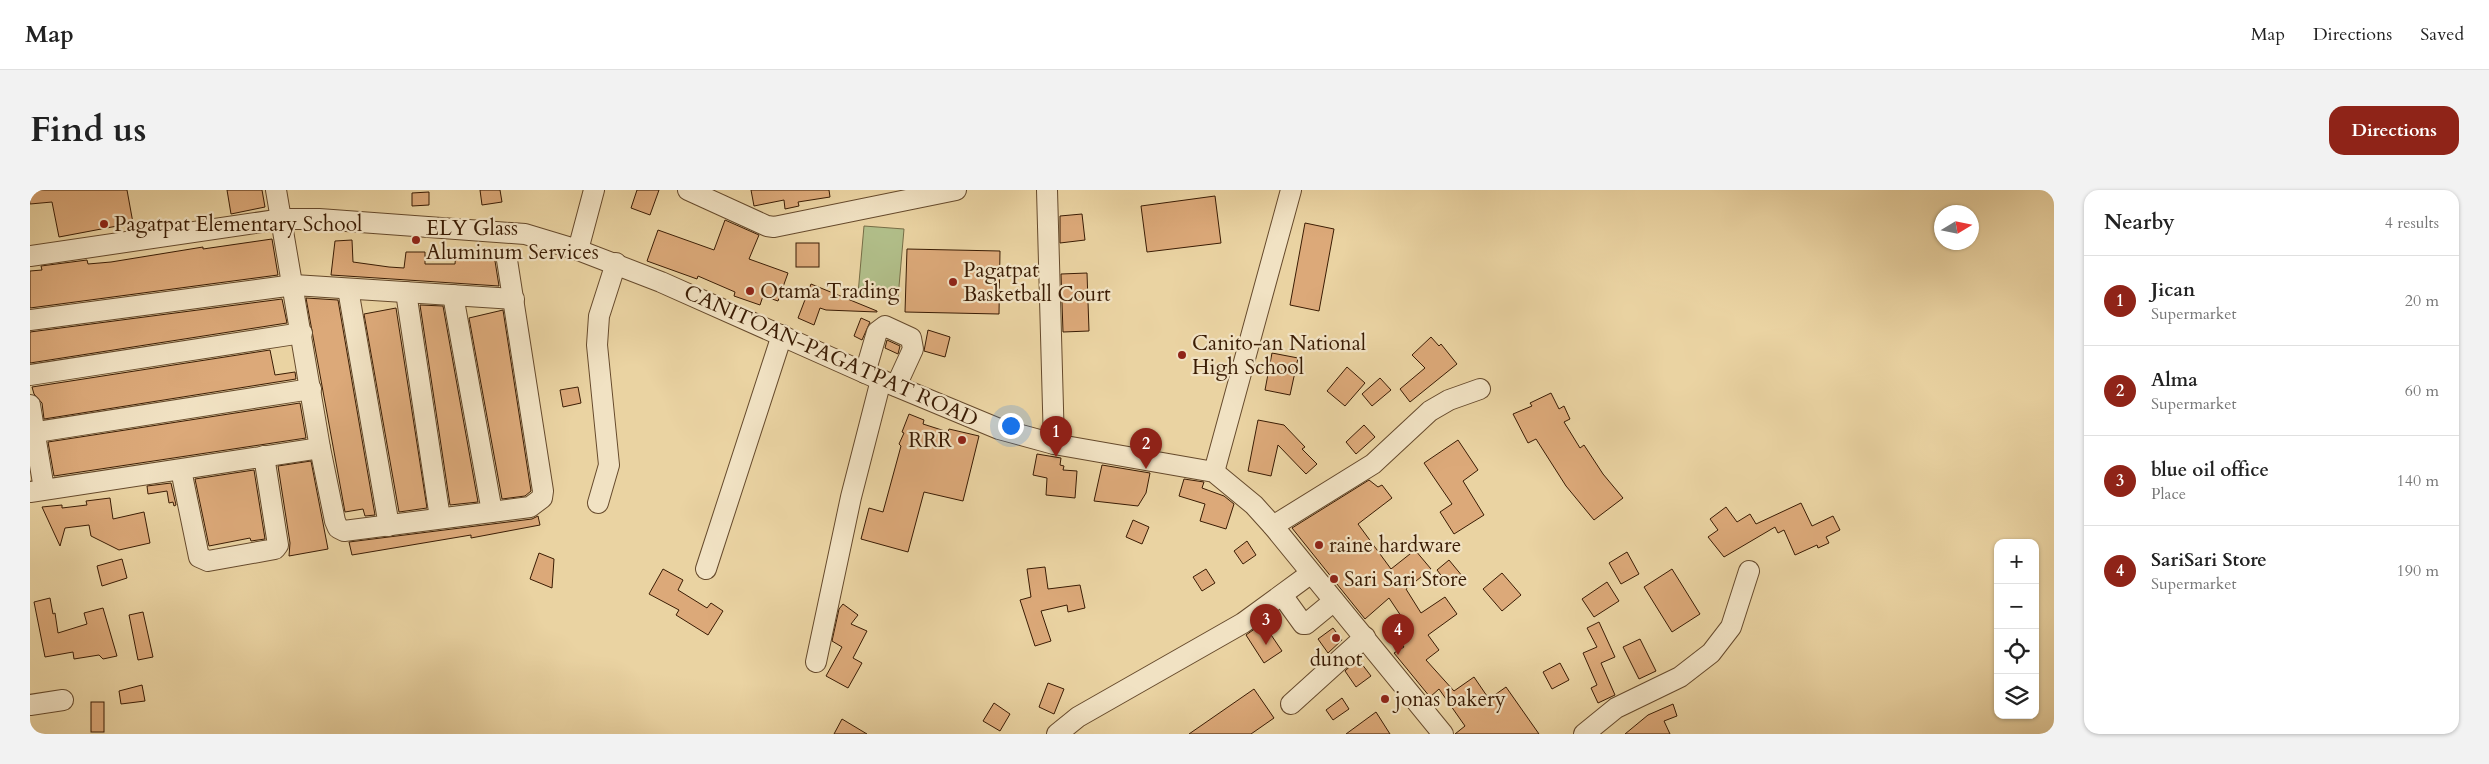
<!DOCTYPE html>
<meta charset="utf-8">
<style>
:root{--surface:#fff;--page:#f2f2f2;--text:#222;--muted:#767676;--line:#e0e0e0;--accent:#8f2418}
body{margin:0;font-family:Cardo,serif;background:var(--page);color:var(--text)}
.controls{position:absolute;right:15px;bottom:15px;display:grid;overflow:hidden;border-radius:10px;box-shadow:0 1px 4px #0004}
.controls button{width:45px;height:45px;display:grid;place-items:center;padding:0;border:0;border-bottom:1px solid var(--line);background:var(--surface);color:var(--text);font:25px sans-serif}
.compass{position:absolute;left:1904px;top:15px;width:45px;height:45px;border-radius:50%;background:var(--surface);box-shadow:0 1px 4px #0004;rotate:80deg}
.you{position:absolute;left:980px;top:235px;width:18px;height:18px;margin:-12px;border:4px solid #fff;border-radius:50%;background:#1a73e8;box-shadow:0 0 0 8px #1a73e833}
.badge{display:grid;place-items:center;width:32px;height:32px;border-radius:50%;background:var(--accent);color:#fff;font-size:16px;font-weight:700}
.pin{position:absolute;translate:-50% -41px;filter:drop-shadow(0 1px 2px #0008)}
.pin::after{content:'';position:absolute;top:26px;width:18px;height:15px;background:inherit;clip-path:polygon(0 0,100% 0,50% 100%)}
.list{margin:0;padding:0;list-style:none}
h2{display:flex;justify-content:space-between;align-items:center;height:65px;margin:0;padding:0 20px;font-size:21px}
h2 small{font-size:16px;font-weight:400;color:var(--muted)}
.list li{display:grid;grid-template-columns:32px 1fr auto;gap:15px;align-items:center;box-sizing:border-box;height:90px;padding:0 20px;border-top:1px solid var(--line)}
.list b{display:block;font-size:19px;white-space:nowrap}
.list p{margin:0;font-size:16px;white-space:nowrap;color:var(--muted)}
.list em{font-size:16px;font-style:normal;color:var(--muted)}
.icon{flex:none;width:28px;height:28px;fill:none;stroke:currentColor;stroke-width:2;stroke-linecap:round;stroke-linejoin:round}
.map{position:relative;flex:none;width:2024px;height:544px;overflow:hidden;border-radius:15px}
header{display:flex;align-items:center;gap:30px;box-sizing:border-box;height:70px;padding:0 25px;background:var(--surface);border-bottom:1px solid var(--line)}
header strong{font-size:24px}
nav{display:flex;gap:28px;margin-inline-start:auto;font-size:18px}
.intro{display:flex;align-items:center;justify-content:space-between;box-sizing:border-box;height:120px;padding:0 30px}
h1{margin:0;font-size:35px}
.button{padding:12px 22px;border-radius:15px;background:var(--accent);color:#fff;font-size:18px;font-weight:700}
main{display:flex;gap:30px;padding:0 30px}
aside{flex:1;background:var(--surface);border-radius:15px;box-shadow:0 1px 4px #0004}
.map>svg:first-child{display:block}
.green{fill:#b1be89;stroke:#766d46}
.building{fill:#dca979;stroke:#3a1c04}
.lines{fill:none;stroke-linecap:round;stroke-linejoin:round}
.minor-casing{stroke:#664a2c;stroke-width:22}
.minor{stroke:#f1e2c3;stroke-width:20}
.poi-dot{fill:#8f2418;stroke:#f1e2c3;stroke-width:2}
.labels{text-anchor:middle;dominant-baseline:central;stroke-width:4.5;stroke-linejoin:round;paint-order:stroke}
.poi-label{font-size:21px;fill:#3a1c04;stroke:#f1e2c3;text-anchor:start}
.street-label{font-size:21px;fill:#3a1c04;stroke:#f1e2c3}
</style>
<header>
<strong>Map</strong>
<nav><a>Map</a><a>Directions</a><a>Saved</a></nav>
</header>
<div class="intro"><h1>Find us</h1><a class="button">Directions</a></div>
<main>
<div class="map">
<svg width="2024" height="544" viewBox="0 0 2024 544">
<rect width="100%" height="100%" fill="#ead3a2"/>
<filter id="stains"><feTurbulence type="fractalNoise" baseFrequency=".004" numOctaves="4"/><feColorMatrix values="0 0 0 0 .2 0 0 0 0 .09 0 0 0 0 .02 0 0 0 .5 -.17"/></filter>
<radialGradient id="worn" r=".72"><stop offset=".6" stop-color="#630" stop-opacity="0"/><stop offset="1" stop-color="#630" stop-opacity=".3"/></radialGradient>
<path class="green" d="M 834,36 L 874,39 L 868,108 L 828,104 Z"/>
<g class="building">
<path d="M 0,0 L 97,0 L 103,33 L 29,47 L 22,12 L 0,14 Z"/>
<path d="M 197,0 L 232,0 L 235,17 L 201,24 Z"/>
<path d="M 450,0 L 470,0 L 472,12 L 452,15 Z"/>
<path d="M 607,0 L 629,0 L 620,25 L 601,18 Z"/>
<path d="M 721,0 L 799,0 L 800,7 L 768,12 L 769,16 L 755,19 L 754,10 L 724,16 Z"/>
<path d="M 399,2 L 399,15 L 382,16 L 382,3 Z"/>
<path d="M 1185,6 L 1191,53 L 1117,62 L 1111,16 Z"/>
<path d="M 1052,24 L 1055,50 L 1030,53 L 1030,26 Z"/>
<path d="M 695,30 L 729,45 L 719,69 L 758,83 L 748,111 L 733,106 L 730,115 L 704,106 L 705,102 L 668,86 L 667,89 L 617,71 L 628,40 L 684,60 Z"/>
<path d="M 1275,33 L 1304,39 L 1289,121 L 1260,115 Z"/>
<path d="M 242,49 L 248,85 L 0,118 L 0,81 L 12,80 L 11,76 L 57,70 L 58,74 L 81,72 L 173,57 L 173,59 Z"/>
<path d="M 322,50 L 323,72 L 359,77 L 374,78 L 376,62 L 395,62 L 395,74 L 425,74 L 426,60 L 469,62 L 465,71 L 469,96 L 301,85 L 305,51 Z"/>
<rect x="766" y="53" width="23" height="24"/>
<path d="M 877,59 L 970,61 L 969,124 L 875,122 Z"/>
<path d="M 1057,83 L 1059,141 L 1033,142 L 1031,84 Z"/>
<path d="M 781,94 L 847,121 L 847,122 L 796,120 L 790,118 L 784,135 L 768,128 Z"/>
<path d="M 276,108 L 308,110 L 345,325 L 335,326 L 333,319 L 315,322 Z"/>
<path d="M 252,109 L 257,133 L 0,173 L 0,142 Z"/>
<path d="M 390,115 L 413,116 L 448,312 L 420,315 Z"/>
<path d="M 366,118 L 397,318 L 369,322 L 334,124 Z"/>
<path d="M 473,120 L 501,301 L 495,306 L 472,309 L 439,128 Z"/>
<path d="M 831,128 L 840,132 L 832,150 L 824,146 Z"/>
<path d="M 898,140 L 920,147 L 915,167 L 894,161 Z"/>
<path d="M 1401,147 L 1409,156 L 1411,154 L 1427,174 L 1380,212 L 1370,199 L 1395,178 L 1382,165 Z"/>
<path d="M 857,150 L 870,156 L 868,164 L 855,158 Z"/>
<path d="M 240,160 L 245,185 L 265,182 L 266,189 L 14,229 L 12,213 L 4,204 L 2,197 Z"/>
<path d="M 1242,163 L 1268,168 L 1260,205 L 1235,200 Z"/>
<path d="M 1317,177 L 1335,193 L 1315,216 L 1297,201 Z"/>
<path d="M 1350,188 L 1361,200 L 1342,216 L 1332,204 Z"/>
<path d="M 548,197 L 551,213 L 533,217 L 530,200 Z"/>
<path d="M 1521,203 L 1529,219 L 1534,216 L 1540,229 L 1534,232 L 1550,258 L 1554,255 L 1573,284 L 1593,308 L 1564,330 L 1536,296 L 1506,249 L 1498,253 L 1483,224 L 1502,216 L 1500,213 Z"/>
<path d="M 270,213 L 276,248 L 24,286 L 18,252 Z"/>
<path d="M 879,224 L 894,230 L 893,234 L 918,242 L 919,239 L 949,246 L 933,311 L 894,302 L 878,362 L 831,349 L 839,318 L 853,322 L 871,256 L 869,254 L 874,243 L 872,242 Z"/>
<path d="M 1228,230 L 1254,235 L 1275,257 L 1272,259 L 1287,274 L 1276,284 L 1248,255 L 1241,286 L 1218,281 Z"/>
<path d="M 1334,235 L 1345,247 L 1326,264 L 1316,252 Z"/>
<path d="M 1428,250 L 1448,280 L 1433,291 L 1454,325 L 1424,344 L 1410,322 L 1422,314 L 1394,273 Z"/>
<path d="M 1007,264 L 1031,268 L 1030,275 L 1034,276 L 1033,280 L 1047,281 L 1045,308 L 1016,305 L 1017,288 L 1003,285 Z"/>
<path d="M 281,271 L 298,359 L 259,366 L 260,353 L 248,276 Z"/>
<path d="M 1072,275 L 1120,283 L 1116,303 L 1108,316 L 1064,311 Z"/>
<path d="M 224,280 L 235,349 L 221,351 L 220,348 L 179,356 L 165,289 Z"/>
<path d="M 1154,289 L 1174,292 L 1172,298 L 1194,306 L 1204,314 L 1196,339 L 1170,331 L 1175,314 L 1149,306 Z"/>
<path d="M 1339,290 L 1348,297 L 1352,295 L 1362,308 L 1328,334 L 1361,379 L 1385,360 L 1401,379 L 1376,399 L 1391,423 L 1415,407 L 1427,424 L 1398,445 L 1409,460 L 1396,470 L 1424,501 L 1444,487 L 1459,509 L 1476,497 L 1509,544 L 1425,544 L 1435,536 L 1409,499 L 1400,507 L 1364,463 L 1374,457 L 1360,439 L 1373,429 L 1359,408 L 1335,429 L 1262,338 Z"/>
<path d="M 141,293 L 146,315 L 144,316 L 143,312 L 139,313 L 137,301 L 118,304 L 117,296 Z"/>
<path d="M 80,308 L 83,329 L 114,322 L 120,353 L 89,360 L 61,346 L 59,335 L 35,338 L 30,356 L 12,317 L 32,315 L 32,318 L 57,315 L 56,311 Z"/>
<path d="M 1771,313 L 1782,336 L 1803,326 L 1810,340 L 1796,347 L 1799,353 L 1788,358 L 1787,355 L 1765,365 L 1754,340 L 1748,343 L 1745,337 L 1694,367 L 1678,347 L 1688,340 L 1680,329 L 1696,317 L 1707,332 L 1720,324 L 1726,334 Z"/>
<path d="M 508,326 L 510,335 L 441,348 L 441,345 L 322,365 L 319,352 L 502,329 Z"/>
<path d="M 1103,330 L 1119,337 L 1112,354 L 1096,347 Z"/>
<path d="M 1217,351 L 1226,365 L 1213,374 L 1204,361 Z"/>
<path d="M 1597,362 L 1609,384 L 1591,394 L 1579,373 Z"/>
<path d="M 509,363 L 524,369 L 522,398 L 500,389 Z"/>
<path d="M 92,369 L 97,388 L 72,396 L 67,376 Z"/>
<path d="M 1419,370 L 1433,387 L 1420,397 L 1407,380 Z"/>
<path d="M 1015,377 L 1018,399 L 1050,395 L 1055,418 L 1038,422 L 1037,415 L 1011,421 L 1021,451 L 1005,456 L 990,410 L 1001,407 L 997,379 Z"/>
<path d="M 633,379 L 653,390 L 648,400 L 677,418 L 681,413 L 693,421 L 678,445 L 646,425 L 649,420 L 619,404 Z"/>
<path d="M 1176,379 L 1185,393 L 1172,401 L 1163,387 Z"/>
<path d="M 1642,379 L 1670,424 L 1642,442 L 1614,397 Z"/>
<path d="M 1472,383 L 1491,405 L 1472,421 L 1453,399 Z"/>
<path d="M 1577,392 L 1589,411 L 1564,427 L 1552,409 Z"/>
<path d="M 20,408 L 23,424 L 25,423 L 28,443 L 57,434 L 54,423 L 73,418 L 87,466 L 73,469 L 69,465 L 44,469 L 43,462 L 15,467 L 4,412 Z"/>
<path d="M 813,414 L 828,425 L 821,434 L 837,441 L 823,468 L 832,473 L 818,498 L 796,486 L 812,457 L 802,451 L 809,419 Z"/>
<path d="M 113,422 L 123,467 L 108,470 L 99,425 Z"/>
<path d="M 1569,432 L 1585,467 L 1571,473 L 1585,505 L 1568,513 L 1561,498 L 1567,495 L 1553,463 L 1567,457 L 1557,438 Z"/>
<path d="M 1233,433 L 1252,461 L 1234,473 L 1216,445 Z"/>
<path d="M 1303,438 L 1312,450 L 1298,463 L 1288,449 Z"/>
<path d="M 1610,449 L 1626,481 L 1609,489 L 1593,457 Z"/>
<path d="M 1328,469 L 1341,486 L 1326,497 L 1315,481 Z"/>
<path d="M 1530,473 L 1539,490 L 1522,499 L 1513,482 Z"/>
<path d="M 1018,493 L 1034,499 L 1024,524 L 1009,517 Z"/>
<path d="M 112,495 L 115,511 L 91,514 L 89,501 Z"/>
<path d="M 1224,499 L 1244,528 L 1221,544 L 1159,544 Z"/>
<path d="M 1312,508 L 1319,519 L 1303,530 L 1296,520 Z"/>
<rect x="61" y="512" width="13" height="30"/>
<path d="M 964,513 L 980,524 L 970,541 L 953,531 Z"/>
<path d="M 1643,514 L 1647,526 L 1634,531 L 1640,544 L 1595,544 L 1618,525 Z"/>
<path d="M 1346,522 L 1360,544 L 1316,544 Z"/>
<path d="M 812,529 L 837,544 L 804,544 Z"/>
</g>
<g class="lines">
<defs>
<g id="minor">
<path d="M 246,0 L 290,258 L 305,331 L 308,338 L 314,341 L 500,317 L 512,308 L 513,301 L 477,70"/>
<path d="M 658,0 L 737,36 L 744,37 L 926,0"/>
<path d="M 1017,0 L 1024,254"/>
<path d="M 548,60 L 564,0"/>
<path d="M 0,66 L 253,29 L 289,29 L 495,44 L 548,60 L 631,92 L 851,190 L 969,239 L 1024,254 L 1184,282 L 1224,315 L 1243,336 L 1413,544"/>
<path d="M 318,99 L 359,336"/>
<path d="M 376,102 L 410,328"/>
<path d="M 423,105 L 462,322"/>
<path d="M 0,130 L 264,95 L 484,109"/>
<path d="M 835,183 L 847,142 L 855,136 L 881,148 L 883,159 L 866,196"/>
<path d="M 0,185 L 272,143"/>
<path d="M 0,215 L 14,299"/>
<path d="M 0,243 L 281,199"/>
<path d="M 151,280 L 169,367 L 178,371 L 245,359 L 248,355 L 234,266"/>
<path d="M 1184,282 L 1261,0"/>
<path d="M 0,302 L 290,258"/>
<path d="M 568,313 L 579,275 L 567,155 L 569,126 L 586,73"/>
<path d="M 1243,336 L 1343,274 L 1400,221 L 1419,210 L 1450,199"/>
<path d="M 676,379 L 752,145"/>
<path d="M 1252,405 L 1273,434 L 1276,434 L 1304,411"/>
<path d="M 786,472 L 821,307 L 851,190"/>
<path d="M 1261,514 L 1335,447"/>
<path d="M 0,515 L 33,510"/>
<path d="M 1027,544 L 1048,527 L 1213,433 L 1280,384"/>
<path d="M 1554,544 L 1586,518 L 1650,487 L 1681,463 L 1701,437 L 1719,381"/>
</g>
</defs>
<use href="#minor" class="minor-casing"/>
<use href="#minor" class="minor"/>
</g>
<g class="poi-dot">
<circle cx="74" cy="34" r="5"/>
<circle cx="386" cy="50" r="5"/>
<circle cx="923" cy="92" r="5"/>
<circle cx="720" cy="101" r="5"/>
<circle cx="1152" cy="165" r="5"/>
<circle cx="932" cy="250" r="5"/>
<circle cx="1289" cy="355" r="5"/>
<circle cx="1304" cy="389" r="5"/>
<circle cx="1306" cy="448" r="5"/>
<circle cx="1355" cy="509" r="5"/>
</g>
<g class="labels">
<g class="poi-label">
<text x="84" y="34">Pagatpat Elementary School</text>
<text x="396" y="38">ELY Glass<tspan x="396" dy="24">Aluminum Services</tspan></text>
<text x="933" y="80">Pagatpat<tspan x="933" dy="24">Basketball Court</tspan></text>
<text x="730" y="101">Otama Trading</text>
<text x="1162" y="153">Canito-an National<tspan x="1162" dy="24">High School</tspan></text>
<text x="922" y="250" text-anchor="end">RRR</text>
<text x="1299" y="355">raine hardware</text>
<text x="1314" y="389">Sari Sari Store</text>
<text x="1306" y="469" text-anchor="middle">dunot</text>
<text x="1365" y="509">jonas bakery</text>
</g>
<g class="street-label">
<text transform="translate(801 166) rotate(24)">CANITOAN-PAGATPAT ROAD</text>
</g>
</g>
<rect width="100%" height="100%" filter="url(#stains)"/>
<rect width="100%" height="100%" fill="url(#worn)"/>
</svg>
<div class="controls">
<button>+</button>
<button>−</button>
<button><svg class="icon" aria-label="locate" viewBox="0 0 24 24"><circle cx="12" cy="12" r="6"/><path d="M12 2v4M12 18v4M2 12h4M18 12h4"/></svg></button>
<button><svg class="icon" aria-label="layers" viewBox="0 0 24 24"><path d="M12 4l9 5-9 5-9-5zM3 14l9 5 9-5"/></svg></button>
</div>
<svg class="compass" viewBox="-18 -18 36 36"><path d="M0-13l5 13h-10z" fill="#e53935"/><path d="M0 13l5-13h-10z" fill="#767676"/></svg>
<div class="you"></div>
<div class="pin badge" style="left:1026px;top:267px">1</div>
<div class="pin badge" style="left:1116px;top:279px">2</div>
<div class="pin badge" style="left:1236px;top:455px">3</div>
<div class="pin badge" style="left:1368px;top:465px">4</div>
</div>
<aside>
<h2>Nearby<small>4 results</small></h2>
<ul class="list">
<li><span class="badge">1</span><div><b>Jican</b><p>Supermarket</p></div><em>20 m</em></li>
<li><span class="badge">2</span><div><b>Alma</b><p>Supermarket</p></div><em>60 m</em></li>
<li><span class="badge">3</span><div><b>blue oil office</b><p>Place</p></div><em>140 m</em></li>
<li><span class="badge">4</span><div><b>SariSari Store</b><p>Supermarket</p></div><em>190 m</em></li>
</ul>
</aside>
</main>
